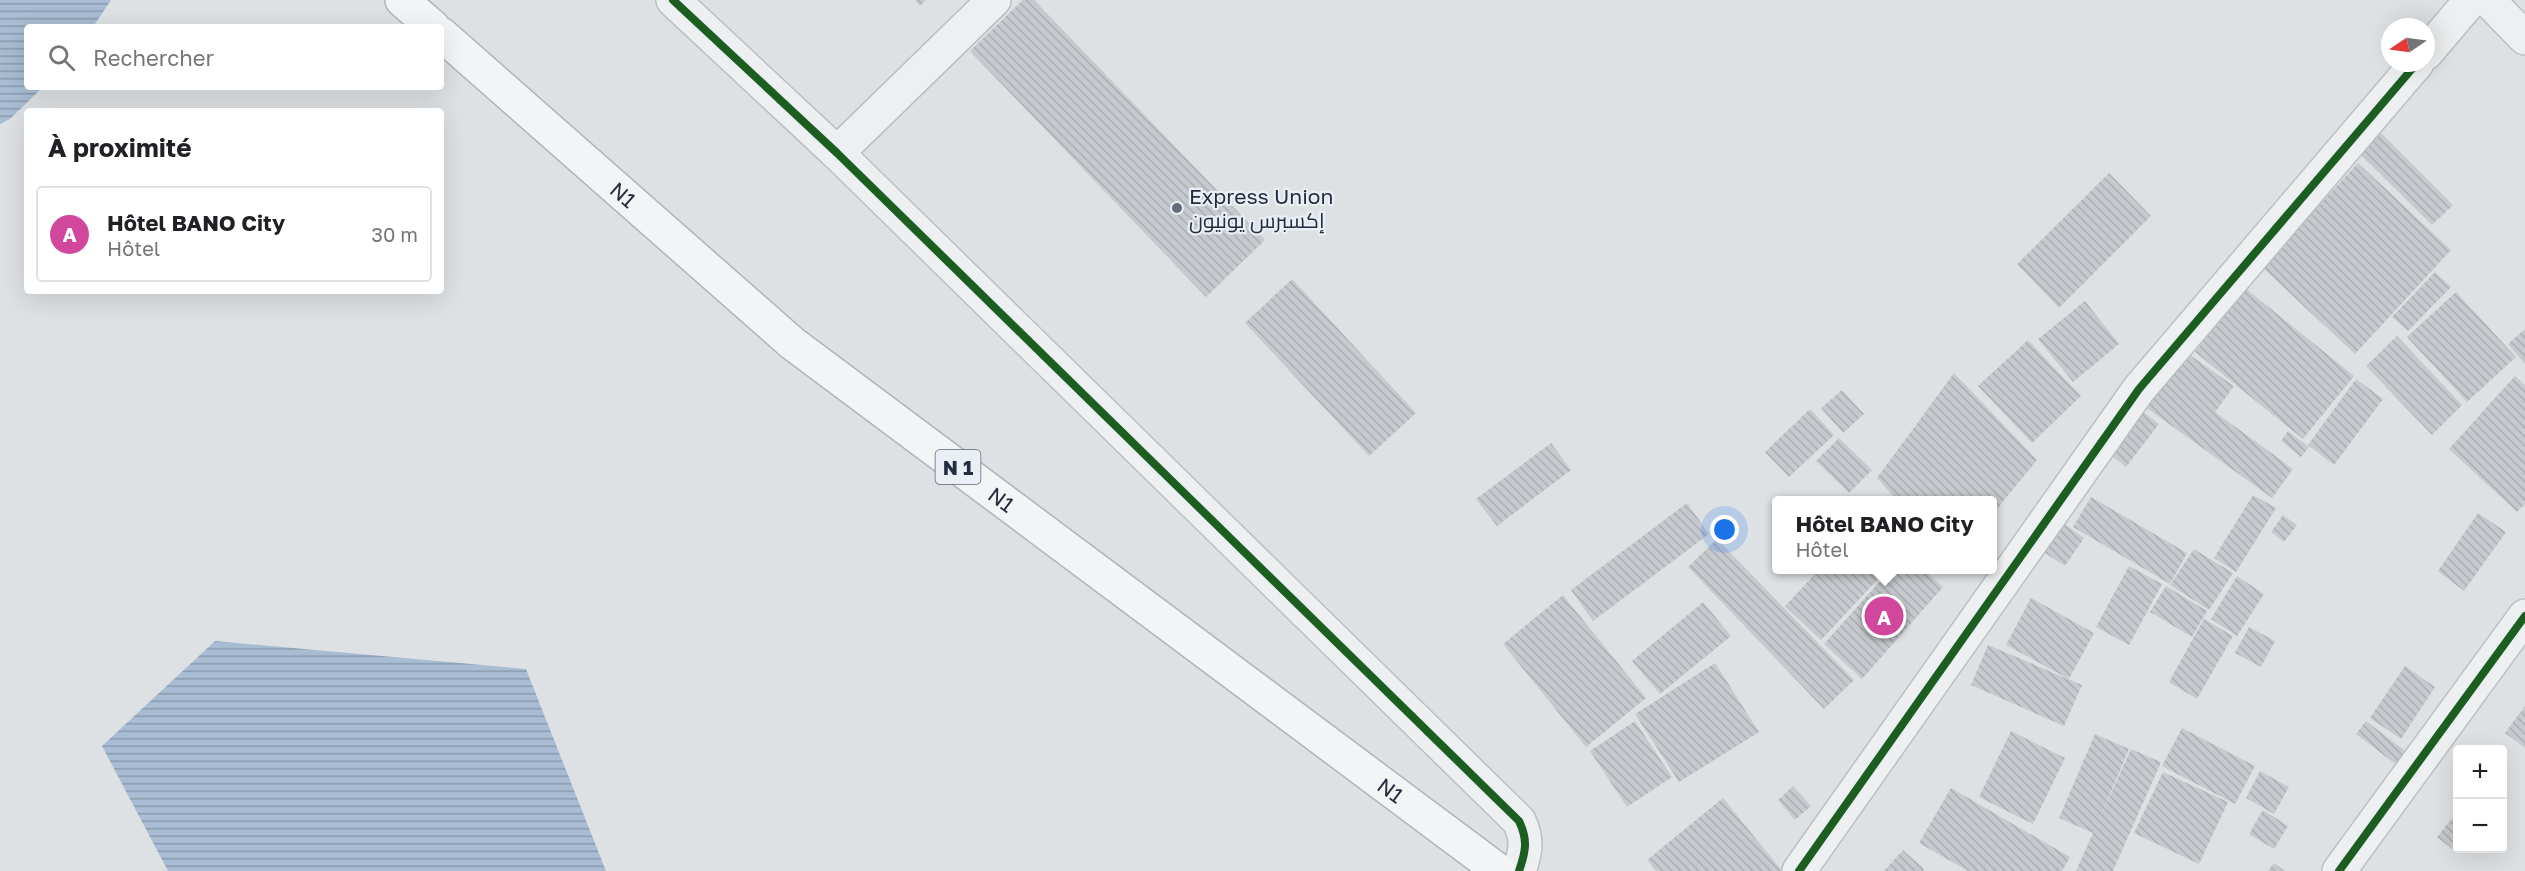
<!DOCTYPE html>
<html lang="fr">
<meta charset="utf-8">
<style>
:root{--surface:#fff;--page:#f6f6f6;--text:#202124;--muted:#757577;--line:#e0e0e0;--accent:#1a73e8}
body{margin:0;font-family:"Golos Text",Cairo,sans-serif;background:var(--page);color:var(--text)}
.controls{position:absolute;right:18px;bottom:18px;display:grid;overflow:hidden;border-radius:6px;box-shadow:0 6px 24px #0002}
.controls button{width:54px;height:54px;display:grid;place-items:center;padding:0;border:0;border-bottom:2px solid var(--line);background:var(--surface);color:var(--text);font:30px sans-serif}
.compass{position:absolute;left:2381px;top:18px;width:54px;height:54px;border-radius:50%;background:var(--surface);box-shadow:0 6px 24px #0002;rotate:257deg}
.you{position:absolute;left:1725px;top:530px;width:21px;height:21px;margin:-15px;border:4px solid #fff;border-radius:50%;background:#1a73e8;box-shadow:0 0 0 9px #1a73e833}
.badge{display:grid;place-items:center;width:39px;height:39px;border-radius:50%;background:var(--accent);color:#fff;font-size:20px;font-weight:700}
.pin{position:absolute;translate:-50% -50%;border:3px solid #fff;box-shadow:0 2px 6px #0006}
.popup{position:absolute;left:1772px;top:496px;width:225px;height:78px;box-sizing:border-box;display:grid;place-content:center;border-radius:6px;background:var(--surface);filter:drop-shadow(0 2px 4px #0005);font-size:20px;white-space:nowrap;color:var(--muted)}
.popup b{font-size:22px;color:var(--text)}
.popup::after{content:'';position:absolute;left:50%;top:100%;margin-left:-12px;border:12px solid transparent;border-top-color:var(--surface)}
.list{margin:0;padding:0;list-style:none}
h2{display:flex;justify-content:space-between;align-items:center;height:78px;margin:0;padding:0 24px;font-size:26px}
h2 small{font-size:20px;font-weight:400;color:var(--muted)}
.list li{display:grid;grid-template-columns:39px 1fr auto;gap:18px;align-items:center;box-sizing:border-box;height:96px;margin:0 12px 12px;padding:0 12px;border:2px solid var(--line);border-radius:6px}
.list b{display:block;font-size:22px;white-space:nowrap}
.list p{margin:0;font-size:20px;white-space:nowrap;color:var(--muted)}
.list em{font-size:20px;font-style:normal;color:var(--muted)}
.icon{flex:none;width:33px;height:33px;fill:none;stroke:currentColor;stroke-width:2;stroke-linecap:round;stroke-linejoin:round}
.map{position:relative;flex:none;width:2525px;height:871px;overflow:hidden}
.search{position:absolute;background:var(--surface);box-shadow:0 6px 24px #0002;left:24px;top:24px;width:420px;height:66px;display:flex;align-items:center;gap:15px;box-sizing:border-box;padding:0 21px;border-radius:6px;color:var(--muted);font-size:22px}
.panel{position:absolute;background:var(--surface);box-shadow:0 6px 24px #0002;left:24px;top:108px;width:420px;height:186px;border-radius:6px}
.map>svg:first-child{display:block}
.water{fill:url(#water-rules)}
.building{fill:url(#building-back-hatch)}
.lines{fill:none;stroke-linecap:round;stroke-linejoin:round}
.street-casing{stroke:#bcbfc2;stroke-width:36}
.highway-casing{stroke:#b0b4b9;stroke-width:36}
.street{stroke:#edeff1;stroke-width:33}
.highway{stroke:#f2f4f5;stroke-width:33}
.cycleway-casing{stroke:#eaeff5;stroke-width:11}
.cycleway{stroke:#1b5e20;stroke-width:8}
.poi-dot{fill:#656c79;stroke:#eaeff5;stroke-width:2}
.labels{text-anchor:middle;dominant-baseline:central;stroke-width:4.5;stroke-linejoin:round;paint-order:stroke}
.shield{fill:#eaeff5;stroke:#5f6776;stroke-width:1.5}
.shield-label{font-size:20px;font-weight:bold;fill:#242d3f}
.street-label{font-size:21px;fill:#242d3f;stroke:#eaeff5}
.poi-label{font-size:21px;fill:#242d3f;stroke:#eaeff5;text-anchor:start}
</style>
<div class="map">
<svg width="2525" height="871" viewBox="0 0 2525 871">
<defs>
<pattern id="water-rules" width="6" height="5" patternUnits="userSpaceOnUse" patternTransform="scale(1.5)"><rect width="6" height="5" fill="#a8bdd3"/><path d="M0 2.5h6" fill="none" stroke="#899aad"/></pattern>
<pattern id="building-back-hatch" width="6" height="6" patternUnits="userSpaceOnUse" patternTransform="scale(1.5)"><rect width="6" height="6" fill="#c6c9cd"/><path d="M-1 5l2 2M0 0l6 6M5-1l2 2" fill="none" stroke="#aaadb1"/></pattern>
</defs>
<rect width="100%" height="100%" fill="#dee1e4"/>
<g class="water">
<path d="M 0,0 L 111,0 L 93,27 L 27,27 L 27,87 L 43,87 L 10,119 L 0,124 Z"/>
<path d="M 215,641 L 526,669 L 606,871 L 168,871 L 102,746 Z"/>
</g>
<g class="building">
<path d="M 915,0 L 926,0 L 920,6 Z"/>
<path d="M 1023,0 L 1034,0 L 1265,240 L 1206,297 L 970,51 Z"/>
<path d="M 2381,133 L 2453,205 L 2432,225 L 2360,154 Z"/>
<path d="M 2358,163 L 2451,250 L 2355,354 L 2262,267 Z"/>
<path d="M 2109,173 L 2151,216 L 2059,308 L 2017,264 Z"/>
<path d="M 2435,272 L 2451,287 L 2408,331 L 2392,317 Z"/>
<path d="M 1292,279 L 1416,413 L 1369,456 L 1245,323 Z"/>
<path d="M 2245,288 L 2354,376 L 2303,439 L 2195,352 Z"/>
<path d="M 2456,292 L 2516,357 L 2467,402 L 2407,337 Z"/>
<path d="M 2085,301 L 2119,344 L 2073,382 L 2038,339 Z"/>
<path d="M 2525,329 L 2525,364 L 2508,344 Z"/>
<path d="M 2397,336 L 2462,405 L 2432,435 L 2366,366 Z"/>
<path d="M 2028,340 L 2081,396 L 2032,443 L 1978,386 Z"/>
<path d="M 2187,353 L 2234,386 L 2215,412 L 2293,469 L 2272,498 L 2147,408 Z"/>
<path d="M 1954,373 L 2037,460 L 1992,515 L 1992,500 L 1897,500 L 1877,478 Z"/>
<path d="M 2515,376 L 2525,385 L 2525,504 L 2517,512 L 2449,449 Z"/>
<path d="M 2356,379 L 2383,399 L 2334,465 L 2308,445 Z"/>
<path d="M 1842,390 L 1864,414 L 1843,433 L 1821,408 Z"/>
<path d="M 2138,408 L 2159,424 L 2126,467 L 2105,450 Z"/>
<path d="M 1810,409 L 1834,435 L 1789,477 L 1765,452 Z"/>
<path d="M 2288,431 L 2309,447 L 2301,457 L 2281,441 Z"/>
<path d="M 1839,438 L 1872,470 L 1849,493 L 1816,461 Z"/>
<path d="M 1551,443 L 1571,470 L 1497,526 L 1476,499 Z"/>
<path d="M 2253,495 L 2276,508 L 2236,572 L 2214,558 Z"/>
<path d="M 2091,497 L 2187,553 L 2170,584 L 2073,527 Z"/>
<path d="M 1687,503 L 1709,534 L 1593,621 L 1571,590 Z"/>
<path d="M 2478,513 L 2506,532 L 2464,591 L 2438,571 Z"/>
<path d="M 2283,515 L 2297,525 L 2284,542 L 2271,532 Z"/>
<path d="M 2059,520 L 2084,538 L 2065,566 L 2039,549 Z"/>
<path d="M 1717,539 L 1854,680 L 1824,709 L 1688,567 Z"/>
<path d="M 2194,549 L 2233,573 L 2209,610 L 2170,585 Z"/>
<path d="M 2129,566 L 2162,584 L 2129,645 L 2096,627 Z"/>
<path d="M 1819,570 L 1870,570 L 1879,578 L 1821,640 L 1785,606 Z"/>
<path d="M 1890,570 L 1923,570 L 1943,587 L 1862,679 L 1824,644 Z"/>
<path d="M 2237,576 L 2264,594 L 2237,636 L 2211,619 Z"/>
<path d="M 2166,586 L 2207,611 L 2192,637 L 2150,612 Z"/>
<path d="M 1563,595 L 1646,698 L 1586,747 L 1503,644 Z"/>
<path d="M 2031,598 L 2094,633 L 2069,679 L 2006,645 Z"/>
<path d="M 1703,602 L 1731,636 L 1660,694 L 1632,661 Z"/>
<path d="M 2204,619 L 2233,636 L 2197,699 L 2169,682 Z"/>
<path d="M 2249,627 L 2275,641 L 2261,667 L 2235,653 Z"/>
<path d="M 1988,645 L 2082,685 L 2064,726 L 1971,685 Z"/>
<path d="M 1715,663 L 1759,732 L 1679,782 L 1635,714 Z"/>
<path d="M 2405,666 L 2435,687 L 2401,739 L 2370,718 Z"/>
<path d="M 2525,706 L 2525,748 L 2505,733 Z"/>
<path d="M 1635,721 L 1672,777 L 1627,807 L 1590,751 Z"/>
<path d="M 2366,721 L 2408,753 L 2398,766 L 2356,734 Z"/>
<path d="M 2182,728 L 2255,766 L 2235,804 L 2162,766 Z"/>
<path d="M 2011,731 L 2065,758 L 2033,824 L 1979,797 Z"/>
<path d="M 2095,734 L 2129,749 L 2099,820 L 2131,749 L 2161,762 L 2113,871 L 2076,871 L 2093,833 L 2059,818 Z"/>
<path d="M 2260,771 L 2289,787 L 2274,814 L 2246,798 Z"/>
<path d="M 2163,772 L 2228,802 L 2199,864 L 2134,833 Z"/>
<path d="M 1793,786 L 1811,806 L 1795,820 L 1778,800 Z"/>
<path d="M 1951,788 L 2070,857 L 2062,871 L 1968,871 L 1919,843 Z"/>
<path d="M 1723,798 L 1782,871 L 1656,871 L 1647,860 Z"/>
<path d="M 2263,810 L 2288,826 L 2274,849 L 2249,834 Z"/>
<path d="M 2458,811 L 2458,843 L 2452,849 L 2437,837 Z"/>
<path d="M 1903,850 L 1924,869 L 1923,871 L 1884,871 Z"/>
<path d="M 2274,863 L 2285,871 L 2268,871 Z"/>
</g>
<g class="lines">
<defs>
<g id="street">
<path d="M 673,0 L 837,153 L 1519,821 C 1528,840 1526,851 1519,871"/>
<path d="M 2488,0 L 2525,38"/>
<path d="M 2426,53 L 2471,0"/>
<path d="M 837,153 L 994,0"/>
<path d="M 1799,871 L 2139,389 L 2417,63"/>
<path d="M 2339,871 L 2525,616"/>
</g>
<g id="highway">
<path d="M 402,0 L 433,27"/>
<path id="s1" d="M 441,34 L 792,343 L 1499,871"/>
</g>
</defs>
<use href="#street" class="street-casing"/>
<use href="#highway" class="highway-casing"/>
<use href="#street" class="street"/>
<use href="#highway" class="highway"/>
<defs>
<g id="cycleway">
<path d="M 673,0 L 837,153 L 1519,821 C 1528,840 1526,851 1519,871"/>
<path d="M 1799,871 L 2139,389 L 2417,63"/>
<path d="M 2339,871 L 2525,616"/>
</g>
</defs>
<use href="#cycleway" class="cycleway-casing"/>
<use href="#cycleway" class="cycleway"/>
</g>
<circle class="poi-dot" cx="1177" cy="208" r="6"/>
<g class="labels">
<rect class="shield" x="935.5" y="450" width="45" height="34" rx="4.5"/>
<g class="shield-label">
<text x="958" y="467">N 1</text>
</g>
<g class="street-label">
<text stroke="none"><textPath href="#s1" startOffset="243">N1</textPath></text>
<text stroke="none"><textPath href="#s1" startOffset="729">N1</textPath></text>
<text stroke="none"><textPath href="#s1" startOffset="1215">N1</textPath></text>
</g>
<g class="poi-label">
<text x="1189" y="196">Express Union<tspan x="1189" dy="24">إكسبرس يونيون</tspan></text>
</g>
</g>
</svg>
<div class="controls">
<button>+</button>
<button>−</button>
</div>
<svg class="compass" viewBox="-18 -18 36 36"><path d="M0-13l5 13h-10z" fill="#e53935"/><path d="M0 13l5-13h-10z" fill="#757577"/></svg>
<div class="you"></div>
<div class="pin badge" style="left:1884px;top:616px;background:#d1479c">A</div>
<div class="popup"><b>Hôtel BANO City</b>Hôtel</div>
<div class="search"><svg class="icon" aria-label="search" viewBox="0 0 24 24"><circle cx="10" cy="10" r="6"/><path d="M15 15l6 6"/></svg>Rechercher</div>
<section class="panel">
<h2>À proximité<small></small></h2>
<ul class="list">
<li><span class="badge" style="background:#d1479c">A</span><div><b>Hôtel BANO City</b><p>Hôtel</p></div><em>30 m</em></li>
</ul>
</section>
</div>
